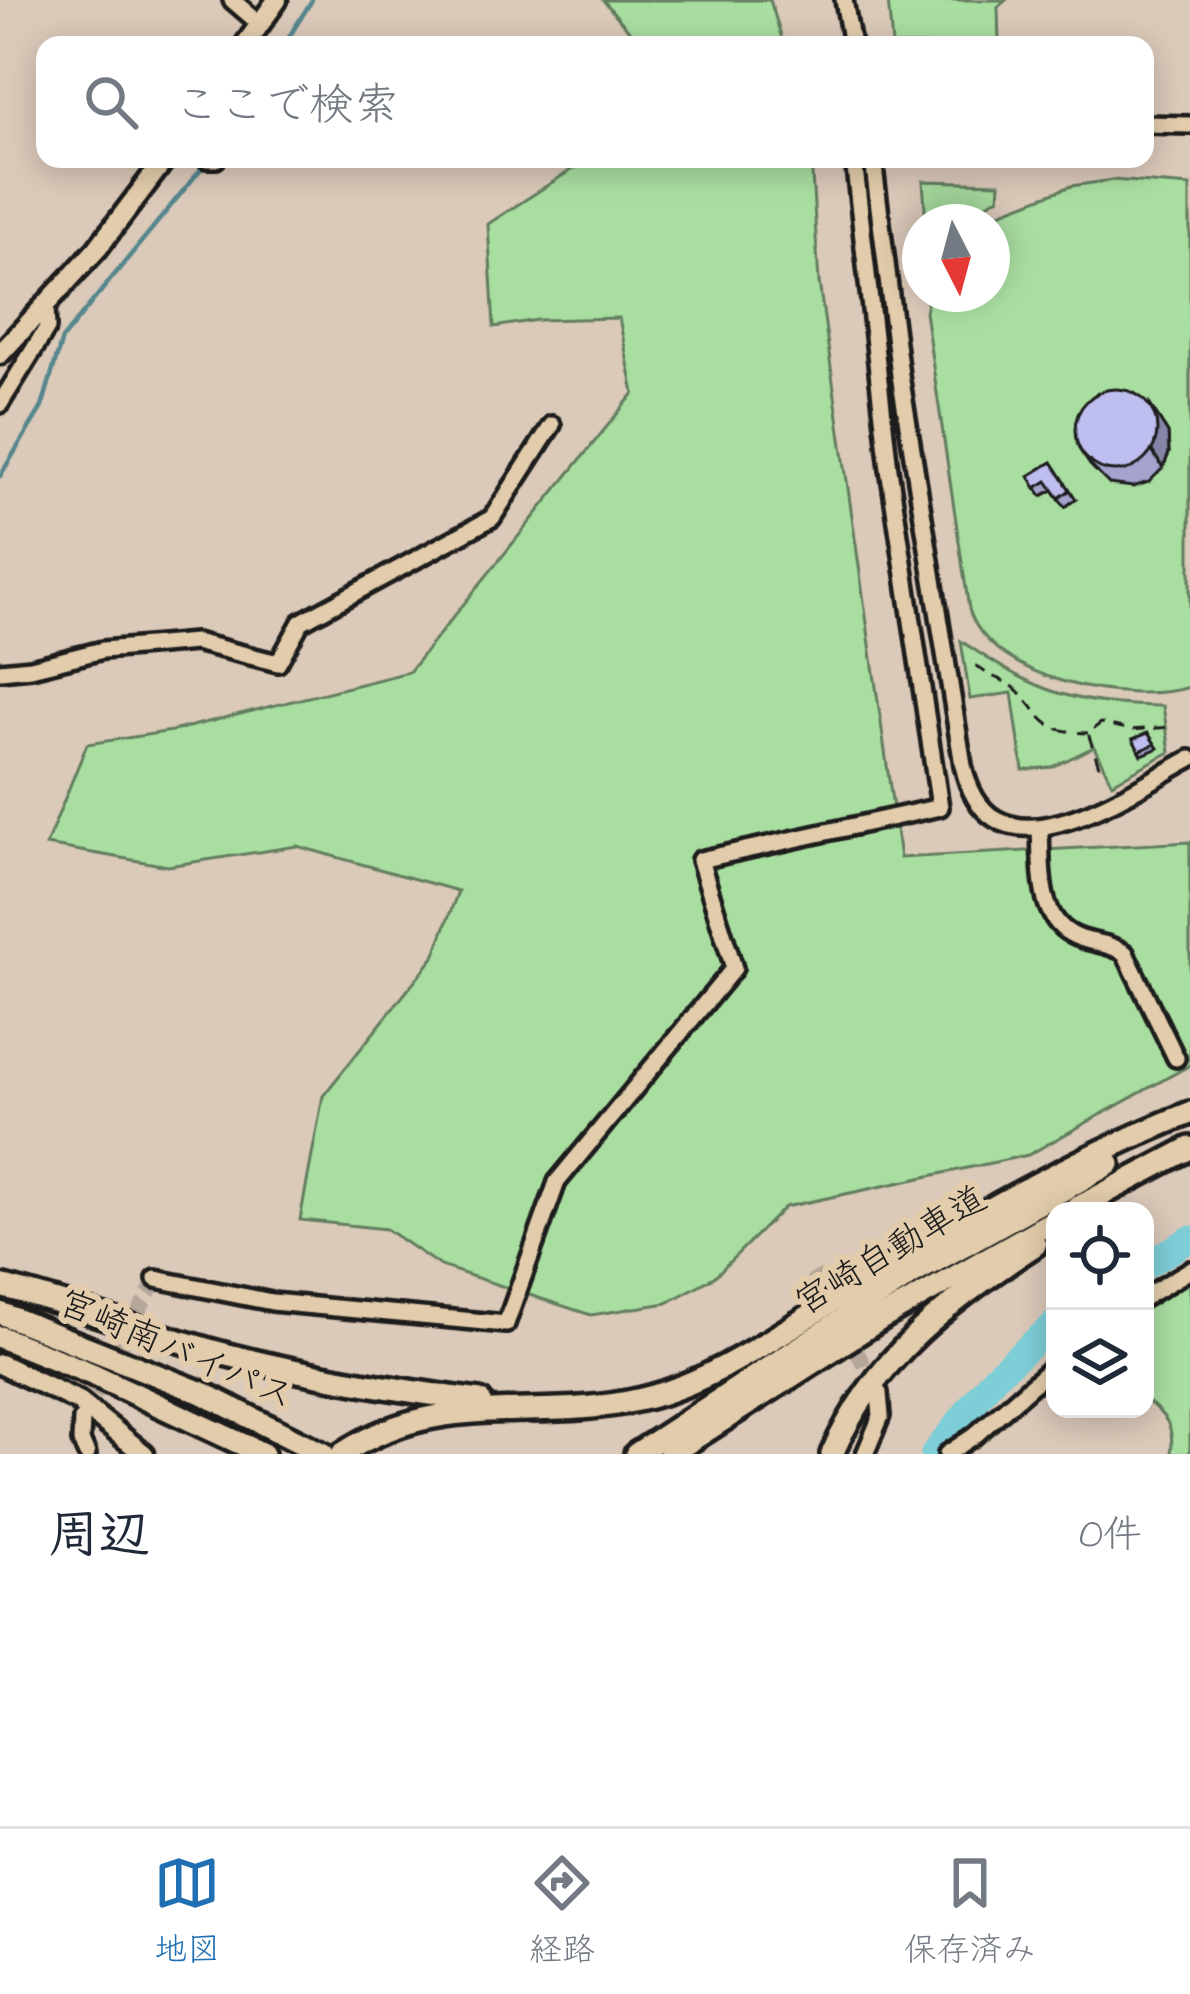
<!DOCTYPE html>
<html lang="ja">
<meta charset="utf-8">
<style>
:root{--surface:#fff;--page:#f2f2f3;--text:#1f2937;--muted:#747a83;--line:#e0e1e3;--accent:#1f6fb2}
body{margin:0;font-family:"Architects Daughter","Klee One",sans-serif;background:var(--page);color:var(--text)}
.controls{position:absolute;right:36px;bottom:36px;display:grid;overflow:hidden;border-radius:24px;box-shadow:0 6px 30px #0003}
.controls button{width:108px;height:108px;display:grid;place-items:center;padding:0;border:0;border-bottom:3px solid var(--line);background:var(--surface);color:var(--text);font:60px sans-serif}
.compass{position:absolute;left:902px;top:204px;width:108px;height:108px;border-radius:50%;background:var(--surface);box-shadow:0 6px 30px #0003;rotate:174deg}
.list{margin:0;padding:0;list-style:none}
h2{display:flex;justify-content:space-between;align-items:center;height:156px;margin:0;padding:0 48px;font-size:51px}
h2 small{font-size:39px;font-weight:400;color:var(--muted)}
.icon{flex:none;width:66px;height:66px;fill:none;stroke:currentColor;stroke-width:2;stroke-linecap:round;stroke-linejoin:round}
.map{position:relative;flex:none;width:1190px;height:1454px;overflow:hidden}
.search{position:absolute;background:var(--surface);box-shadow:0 6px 30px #0003;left:36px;right:36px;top:36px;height:132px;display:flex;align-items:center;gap:30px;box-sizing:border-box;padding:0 42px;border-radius:24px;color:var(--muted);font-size:45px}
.sheet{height:372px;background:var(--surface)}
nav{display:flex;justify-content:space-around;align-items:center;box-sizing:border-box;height:168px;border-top:3px solid var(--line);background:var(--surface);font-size:33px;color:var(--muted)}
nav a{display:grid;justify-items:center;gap:6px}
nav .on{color:var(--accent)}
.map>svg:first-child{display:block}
.green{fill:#a9dea1;stroke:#627d5e;stroke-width:3}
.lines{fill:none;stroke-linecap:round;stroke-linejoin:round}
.stream{stroke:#57878d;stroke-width:4.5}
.river{stroke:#7eced8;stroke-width:27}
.minor-tunnel{stroke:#b5a69a;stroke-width:15;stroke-dasharray:15 8;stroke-linecap:butt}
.minor-casing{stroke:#1c1c1c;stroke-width:24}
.major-casing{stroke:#1c1c1c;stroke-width:27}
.highway-casing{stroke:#1c1c1c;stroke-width:30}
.path{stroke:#1c1c1c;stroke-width:3;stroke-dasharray:12 9;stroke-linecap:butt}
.minor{stroke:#e2ccab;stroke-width:15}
.major{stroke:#e2ccab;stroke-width:18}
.highway{stroke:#e2ccab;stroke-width:21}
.wall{fill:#a4a3ce;stroke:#1c1c1c;stroke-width:3}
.shaded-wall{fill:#8685a8;stroke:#1c1c1c;stroke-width:3}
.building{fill:#bfbef0;stroke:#1c1c1c;stroke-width:3}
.labels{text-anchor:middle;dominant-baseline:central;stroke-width:12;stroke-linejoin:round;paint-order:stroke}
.street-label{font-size:36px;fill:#1c1c1c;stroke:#e2ccab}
</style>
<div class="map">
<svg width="1190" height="1454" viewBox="0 0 1190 1454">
<rect width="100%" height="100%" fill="#dbc9b9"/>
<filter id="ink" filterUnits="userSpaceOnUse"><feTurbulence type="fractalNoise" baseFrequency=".00833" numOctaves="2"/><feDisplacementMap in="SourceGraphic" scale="24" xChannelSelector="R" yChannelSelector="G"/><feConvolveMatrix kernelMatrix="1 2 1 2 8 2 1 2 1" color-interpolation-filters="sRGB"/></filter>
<g filter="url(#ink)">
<g class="green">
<path d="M 603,0 L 770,0 L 784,45 L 641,45 Z"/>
<path d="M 888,0 L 1006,0 L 998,7 L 999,45 L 892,45 Z"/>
<path d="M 588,159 L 811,159 L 819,282 L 900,858 L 1190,842 L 1190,1065 L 1028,1155 L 785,1207 L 714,1277 L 667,1303 L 591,1315 L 440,1266 L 386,1229 L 300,1220 L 323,1096 L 434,957 L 458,891 L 297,846 L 168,866 L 46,845 L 87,744 L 172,731 L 409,672 L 634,393 L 619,318 L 537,320 L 494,327 L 488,224 Z"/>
<path d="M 1113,180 L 1190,186 L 1190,687 C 1127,706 990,680 969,609 L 925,312 L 929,294 L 992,294 L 992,222 L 985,222 L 994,215 L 1071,186 Z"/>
<path d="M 923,181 L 1000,183 L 999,197 L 957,222 L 926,222 Z"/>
<path d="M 961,641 C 1035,691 1073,706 1163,706 L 1170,752 L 1112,783 L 1094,747 L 1052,767 L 1023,770 L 1012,693 L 970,699 Z"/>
<path d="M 1190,1280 L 1190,1454 L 1171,1454 C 1175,1426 1166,1416 1145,1399 L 1145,1310 Z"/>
</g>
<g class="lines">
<g class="stream">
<path d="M 284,45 L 312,0"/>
<path d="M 0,476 L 42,407 L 62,339 L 205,164"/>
</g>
<g class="river">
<path d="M 1145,1266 L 1190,1239"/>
<path d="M 934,1454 L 995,1376 L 1055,1324"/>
</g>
<g class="minor-tunnel">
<path d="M 813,1273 L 834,1311"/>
<path d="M 846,1332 L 878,1390"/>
<path d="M 84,1416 L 156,1279"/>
</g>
<defs>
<g id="minor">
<path d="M 232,0 L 260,24"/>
<path d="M 844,0 L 852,45"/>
<path d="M 1145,124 L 1190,125"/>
<path d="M 207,159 L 216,159"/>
<path d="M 873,159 L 900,375 L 963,765 C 990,890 1125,794 1190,759"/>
<path d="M 0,404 L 47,328 L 46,306"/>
<path d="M 0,671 L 31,668 L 103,650 L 195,642 L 278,663 L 301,622 L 492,518 L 552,425"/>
<path d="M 1040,828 C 1042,862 1036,915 1071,934 C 1087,944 1107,941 1125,953 L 1176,1058"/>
<path d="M 156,1279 L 272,1302 L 506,1324 L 557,1182 L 734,968 L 700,860 L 940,807 L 889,469 L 854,159"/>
<path d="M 1145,1297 L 1190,1270"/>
<path d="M 82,1419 L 81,1441 L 87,1454"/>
<path d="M 865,1454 L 881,1416 L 879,1393"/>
<path d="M 947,1454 L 974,1436 L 1055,1365"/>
</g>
<g id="major">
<path d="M 245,45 L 277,0"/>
<path d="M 0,354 L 97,249 L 165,159"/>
<path d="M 0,1364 L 78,1401 L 144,1454"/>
</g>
<g id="highway">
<path d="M 1071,1211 L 1190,1148"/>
<path d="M 0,1286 C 78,1305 151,1335 228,1355 C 311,1376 396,1390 480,1401"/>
<path d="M 0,1313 L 202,1393 L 323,1454"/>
<path d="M 0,1337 L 92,1374 L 263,1454"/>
<path d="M 342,1454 C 439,1388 537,1424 642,1399 C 714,1382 781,1332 843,1295 C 955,1228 1069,1160 1190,1113"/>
<path d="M 636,1454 L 914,1273 L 1109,1164"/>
<path d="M 670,1454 L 884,1317 L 1055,1220"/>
<path d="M 832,1454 C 874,1358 949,1301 1035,1245"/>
</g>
</defs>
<use href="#minor" class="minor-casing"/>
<use href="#major" class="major-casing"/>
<use href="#highway" class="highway-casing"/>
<g class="path">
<path d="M 976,665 C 990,679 1006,679 1017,690 C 1046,719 1039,731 1088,733"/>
<path d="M 1099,766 L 1088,733 L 1101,723 L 1131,730 L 1172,727"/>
</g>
<use href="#minor" class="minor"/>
<use href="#major" class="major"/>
<use href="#highway" class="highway"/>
</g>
<g class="wall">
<path d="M 1150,405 L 1168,433 L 1169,453 L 1163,468 L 1149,482 L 1133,487 L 1109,484 L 1090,465 L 1079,449 Z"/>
<path d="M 1052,462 L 1076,499 L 1065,507 L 1053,490 L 1042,496 L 1029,476 Z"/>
<path d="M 1148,733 L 1158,748 L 1142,755 L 1133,739 Z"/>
</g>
<path class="shaded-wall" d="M 1150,405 L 1168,433 L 1169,453 L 1163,468 L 1152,451 Z"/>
<g class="building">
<circle cx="1116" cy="430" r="41"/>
<path d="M 1052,462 L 1070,490 L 1059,498 L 1047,481 L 1036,488 L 1029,476 Z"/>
<path d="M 1148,733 L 1155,744 L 1139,751 L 1133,739 Z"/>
</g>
</g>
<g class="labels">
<g class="street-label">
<text transform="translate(891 1251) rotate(-31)">宮崎自動車道</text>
<text transform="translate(176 1350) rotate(23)">宮崎南バイパス</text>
</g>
</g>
</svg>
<div class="controls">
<button><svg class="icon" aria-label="locate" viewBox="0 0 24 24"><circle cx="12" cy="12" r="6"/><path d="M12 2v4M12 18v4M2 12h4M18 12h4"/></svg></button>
<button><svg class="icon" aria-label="layers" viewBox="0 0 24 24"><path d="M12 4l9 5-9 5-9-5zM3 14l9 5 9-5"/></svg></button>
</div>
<svg class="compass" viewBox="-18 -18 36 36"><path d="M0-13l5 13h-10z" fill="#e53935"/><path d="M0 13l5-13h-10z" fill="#747a83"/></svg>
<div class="search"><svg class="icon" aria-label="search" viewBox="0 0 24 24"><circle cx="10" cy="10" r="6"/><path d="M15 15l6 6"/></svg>ここで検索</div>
</div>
<section class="sheet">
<h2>周辺<small>0件</small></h2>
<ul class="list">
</ul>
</section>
<nav>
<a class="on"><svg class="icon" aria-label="map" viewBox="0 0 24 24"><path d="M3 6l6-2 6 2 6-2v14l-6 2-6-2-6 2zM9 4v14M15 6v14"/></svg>地図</a>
<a><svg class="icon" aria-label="directions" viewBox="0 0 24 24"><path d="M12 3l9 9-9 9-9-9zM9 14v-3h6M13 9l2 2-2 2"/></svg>経路</a>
<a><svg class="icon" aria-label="saved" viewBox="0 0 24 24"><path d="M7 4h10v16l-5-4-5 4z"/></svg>保存済み</a>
</nav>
